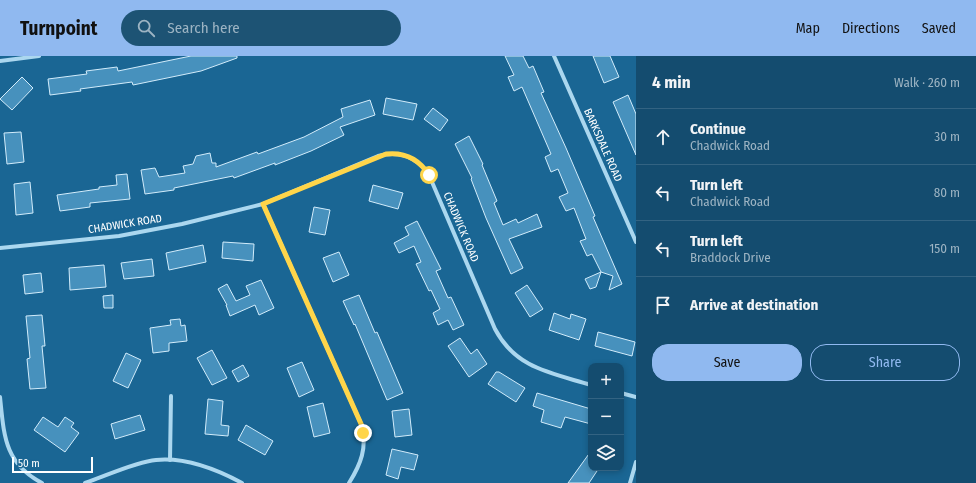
<!DOCTYPE html>
<meta charset="utf-8">
<style>
:root{--surface:#144c6f;--page:#1d5374;--text:#f1f3f6;--muted:#9db4c3;--line:#336382;--accent:#90b9f0}
body{margin:0;font-family:"Fira Sans Condensed",sans-serif;background:var(--page);color:var(--text)}
.controls{position:absolute;right:12px;bottom:12px;display:grid;overflow:hidden;border-radius:8px;box-shadow:0 2px 6px #0003}
.controls button{width:36px;height:36px;display:grid;place-items:center;padding:0;border:0;border-bottom:1px solid var(--line);background:var(--surface);color:var(--text);font:20px sans-serif}
.scale{position:absolute;left:12px;bottom:10px;width:81px;box-sizing:border-box;padding-left:4px;border:2px solid #fff;border-top:0;font-size:11px;line-height:14px;white-space:nowrap;color:#fff;-webkit-text-stroke:3px #1a6694;paint-order:stroke}
.stop{position:absolute;width:12px;height:12px;margin:-9px;border:3px solid #ffd54a;border-radius:50%;background:#fff}
.stop.end{background:#ffd54a;border-color:#fff;box-shadow:0 1px 4px #0008}
.list{margin:0;padding:0;list-style:none}
h2{display:flex;justify-content:space-between;align-items:center;height:52px;margin:0;padding:0 16px;font-size:17px}
h2 small{font-size:13px;font-weight:400;color:var(--muted)}
.list li{display:grid;grid-template-columns:26px 1fr auto;gap:12px;align-items:center;box-sizing:border-box;height:56px;padding:0 16px;border-top:1px solid var(--line)}
.list b{display:block;font-size:15px;white-space:nowrap}
.list p{margin:0;font-size:13px;white-space:nowrap;color:var(--muted)}
.list em{font-size:13px;font-style:normal;color:var(--muted)}
.actions{display:flex;gap:8px;padding:12px 16px}
.actions a{flex:1;padding:9px 0;border:1px solid var(--accent);border-radius:16px;text-align:center;font-size:14px;color:var(--accent)}
.actions .main{background:var(--accent);color:#111}
.icon{flex:none;width:22px;height:22px;fill:none;stroke:currentColor;stroke-width:2;stroke-linecap:round;stroke-linejoin:round}
.map{position:relative;flex:none;width:636px;height:427px;overflow:hidden}
header{display:flex;align-items:center;gap:24px;box-sizing:border-box;height:56px;padding:0 20px;background:var(--accent);color:#111}
header strong{font-size:19px}
nav{display:flex;gap:22px;margin-inline-start:auto;font-size:14px}
.search{width:280px;height:36px;background:var(--page);display:flex;align-items:center;gap:10px;box-sizing:border-box;padding:0 14px;border-radius:22px;color:var(--muted);font-size:15px}
main{display:flex}
aside{flex:1;background:var(--surface)}
.map>svg:first-child{display:block}
.building{fill:#4791bd;stroke:#d2ecfb}
.lines{fill:none;stroke-linecap:round;stroke-linejoin:round}
.minor{stroke:#abd7ef;stroke-width:4}
.route{stroke:#ffd54a;stroke-width:5}
.labels{text-anchor:middle;dominant-baseline:central;stroke-width:3.5;stroke-linejoin:round;paint-order:stroke}
.street-label{font-size:11px;fill:#fff;stroke:#1a6694}
</style>
<header>
<strong>Turnpoint</strong>
<div class="search"><svg class="icon" aria-label="search" viewBox="0 0 24 24"><circle cx="10" cy="10" r="6"/><path d="M15 15l6 6"/></svg>Search here</div>
<nav><a>Map</a><a>Directions</a><a>Saved</a></nav>
</header>
<main>
<div class="map">
<svg width="636" height="427" viewBox="0 0 636 427">
<rect width="100%" height="100%" fill="#1a6694"/>
<g class="building">
<path d="M 191,0 L 237,0 L 237,2 L 201,15 L 133,29 L 132,26 L 80,33 L 81,35 L 50,39 L 48,23 L 87,18 L 86,15 L 117,11 L 118,15 Z"/>
<path d="M 505,0 L 523,0 L 529,12 L 533,10 L 544,36 L 541,37 L 566,92 L 595,160 L 593,161 L 622,228 L 609,234 L 613,220 L 601,216 L 596,231 L 590,233 L 585,223 L 601,216 L 592,198 L 587,200 L 580,185 L 586,183 L 574,152 L 566,155 L 559,141 L 568,137 L 558,113 L 551,116 L 545,101 L 551,98 L 522,31 L 514,35 L 508,21 L 514,19 Z"/>
<path d="M 593,0 L 610,0 L 619,21 L 604,27 Z"/>
<path d="M 22,21 L 33,32 L 12,54 L 0,43 Z"/>
<path d="M 628,39 L 636,58 L 636,99 L 613,46 Z"/>
<path d="M 386,42 L 417,48 L 413,64 L 383,58 Z"/>
<path d="M 370,44 L 375,59 L 340,71 L 344,79 L 311,95 L 275,109 L 275,107 L 234,122 L 233,120 L 174,132 L 174,134 L 145,138 L 141,114 L 155,112 L 159,121 L 185,117 L 183,110 L 193,108 L 196,100 L 210,97 L 212,107 L 216,107 L 216,111 L 257,96 L 258,98 L 304,81 L 343,61 L 341,53 Z"/>
<path d="M 433,52 L 448,64 L 440,75 L 424,63 Z"/>
<path d="M 21,76 L 24,106 L 7,108 L 4,77 Z"/>
<path d="M 469,80 L 483,108 L 482,109 L 497,145 L 494,147 L 503,169 L 516,163 L 518,167 L 537,158 L 542,171 L 509,183 L 523,212 L 511,218 L 486,162 L 471,123 L 472,122 L 455,88 Z"/>
<path d="M 127,118 L 130,143 L 90,147 L 90,151 L 60,155 L 57,139 L 99,133 L 99,131 L 117,129 L 116,119 Z"/>
<path d="M 30,126 L 33,157 L 16,159 L 14,128 Z"/>
<path d="M 373,129 L 403,137 L 398,153 L 369,145 Z"/>
<path d="M 314,151 L 330,154 L 325,179 L 309,176 Z"/>
<path d="M 417,165 L 441,213 L 436,215 L 448,242 L 451,241 L 464,269 L 453,274 L 448,264 L 438,269 L 433,257 L 440,253 L 431,234 L 429,235 L 416,208 L 421,206 L 414,190 L 399,197 L 394,187 L 409,179 L 405,171 Z"/>
<path d="M 223,186 L 254,188 L 253,205 L 222,202 Z"/>
<path d="M 203,189 L 206,206 L 169,214 L 166,197 Z"/>
<path d="M 339,196 L 349,219 L 333,226 L 323,202 Z"/>
<path d="M 152,203 L 154,220 L 124,223 L 121,207 Z"/>
<path d="M 104,209 L 106,231 L 70,234 L 69,212 Z"/>
<path d="M 41,217 L 43,236 L 25,238 L 23,219 Z"/>
<path d="M 261,224 L 274,252 L 259,259 L 255,249 L 230,260 L 226,249 L 227,249 L 218,233 L 227,228 L 236,245 L 250,239 L 246,230 Z"/>
<path d="M 527,229 L 543,253 L 530,261 L 515,237 Z"/>
<path d="M 113,239 L 113,252 L 104,252 L 103,240 Z"/>
<path d="M 359,239 L 375,277 L 377,276 L 403,337 L 387,344 L 355,268 L 354,269 L 343,245 Z"/>
<path d="M 554,257 L 570,263 L 571,258 L 586,263 L 579,284 L 549,274 Z"/>
<path d="M 42,259 L 45,290 L 42,290 L 46,332 L 30,333 L 27,303 L 30,302 L 26,260 Z"/>
<path d="M 180,263 L 181,270 L 185,269 L 187,285 L 169,287 L 169,295 L 153,297 L 150,272 L 171,269 L 170,264 Z"/>
<path d="M 598,276 L 635,286 L 632,300 L 595,290 Z"/>
<path d="M 460,282 L 471,298 L 477,293 L 487,308 L 469,321 L 448,290 Z"/>
<path d="M 212,294 L 227,322 L 212,329 L 197,302 Z"/>
<path d="M 126,297 L 141,304 L 128,332 L 113,325 Z"/>
<path d="M 302,306 L 314,334 L 299,341 L 287,312 Z"/>
<path d="M 243,309 L 249,320 L 238,326 L 232,315 Z"/>
<path d="M 496,316 L 499,316 L 525,332 L 516,346 L 488,328 Z"/>
<path d="M 537,337 L 591,353 L 591,368 L 565,361 L 561,372 L 541,366 L 544,354 L 533,350 Z"/>
<path d="M 208,343 L 223,345 L 221,369 L 229,370 L 228,380 L 205,378 Z"/>
<path d="M 323,347 L 330,377 L 314,381 L 307,351 Z"/>
<path d="M 409,353 L 412,379 L 395,381 L 392,355 Z"/>
<path d="M 140,359 L 145,374 L 115,383 L 111,368 Z"/>
<path d="M 43,361 L 58,371 L 65,361 L 74,367 L 71,371 L 79,377 L 65,396 L 34,374 Z"/>
<path d="M 246,369 L 273,385 L 265,399 L 238,384 Z"/>
<path d="M 392,393 L 418,399 L 414,414 L 401,411 L 398,423 L 386,419 Z"/>
<path d="M 591,395 L 591,412 L 599,412 L 589,427 L 568,427 Z"/>
</g>
<g class="lines">
<g class="minor">
<path d="M 554,0 L 636,186"/>
<path d="M 0,5 L 39,0"/>
<path d="M 263,148 L 362,370 C 367,392 361,408 349,427"/>
<path d="M 0,192 L 119,180 L 182,168 L 263,148 L 378,100 C 399,94 417,101 429,119 L 495,273 C 516,313 552,317 591,329"/>
<path d="M 621,337 L 636,341"/>
<path d="M 0,341 C 4,379 4,407 42,427"/>
<path d="M 170,404 L 171,340"/>
<path d="M 85,427 C 106,420 135,406 156,404 C 186,401 216,413 242,427"/>
<path d="M 630,427 L 636,406"/>
</g>
</g>
<g class="lines">
<path class="route" d="M 363,377 L 362,370 L 263,148 L 386,98 C 404,96 419,103 429,119"/>
</g>
<g class="labels">
<g class="street-label">
<text transform="translate(603 89) rotate(66)">BARKSDALE ROAD</text>
<text transform="translate(125 168) rotate(-9)">CHADWICK ROAD</text>
<text transform="translate(461 171) rotate(67)">CHADWICK ROAD</text>
</g>
</g>
</svg>
<div class="controls">
<button>+</button>
<button>−</button>
<button><svg class="icon" aria-label="layers" viewBox="0 0 24 24"><path d="M12 4l9 5-9 5-9-5zM3 14l9 5 9-5"/></svg></button>
</div>
<div class="scale">50 m</div>
<div class="stop" style="left:429px;top:119px"></div>
<div class="stop end" style="left:363px;top:377px"></div>
</div>
<aside>
<h2>4 min<small>Walk · 260 m</small></h2>
<ul class="list">
<li><svg class="icon" aria-label="ahead" viewBox="0 0 24 24"><path d="M12 20V5M6 11l6-6 6 6"/></svg><div><b>Continue</b><p>Chadwick Road</p></div><em>30 m</em></li>
<li><svg class="icon" aria-label="left" viewBox="0 0 24 24"><path d="M17 20v-9H6M10 6l-5 5 5 5"/></svg><div><b>Turn left</b><p>Chadwick Road</p></div><em>80 m</em></li>
<li><svg class="icon" aria-label="left" viewBox="0 0 24 24"><path d="M17 20v-9H6M10 6l-5 5 5 5"/></svg><div><b>Turn left</b><p>Braddock Drive</p></div><em>150 m</em></li>
<li><svg class="icon" aria-label="arrive" viewBox="0 0 24 24"><path d="M6 21V4h12l-3 4 3 4H6"/></svg><div><b>Arrive at destination</b></div></li>
</ul>
<div class="actions"><a class="main">Save</a><a>Share</a></div>
</aside>
</main>
